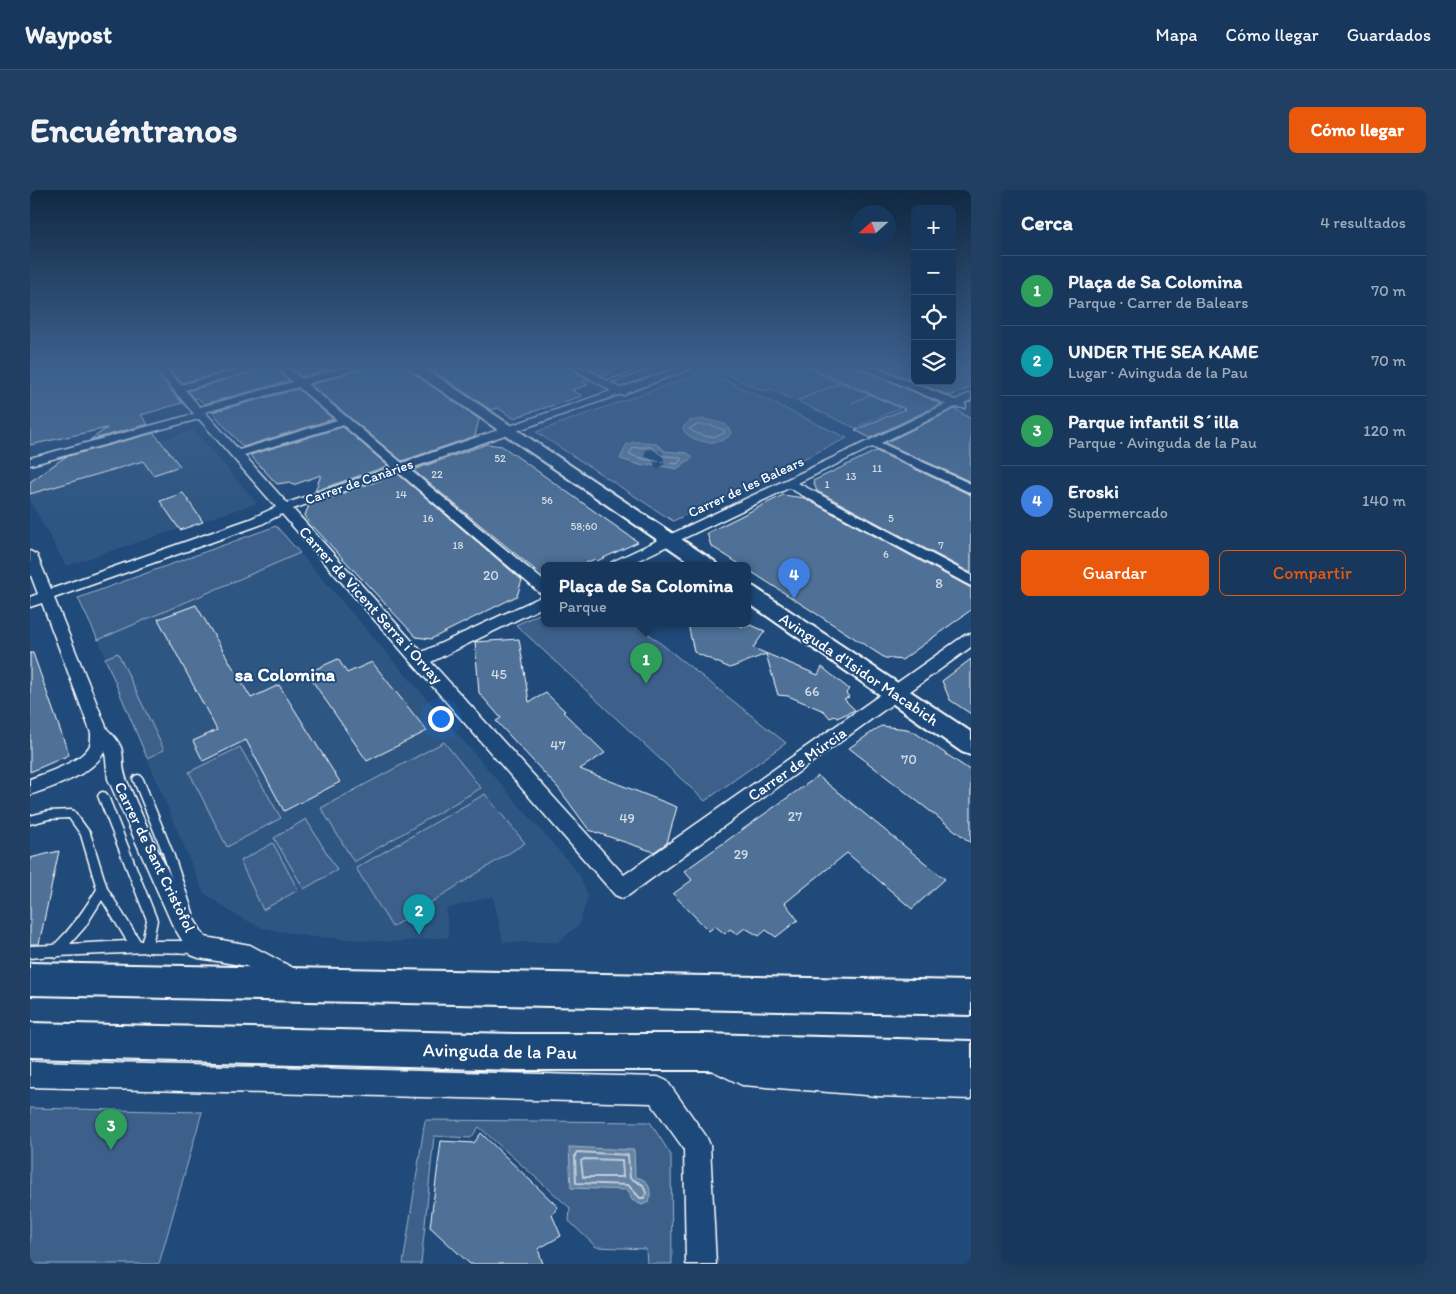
<!DOCTYPE html>
<html lang="es">
<meta charset="utf-8">
<style>
:root{--surface:#17385c;--page:#203f62;--text:#f1f3f6;--muted:#9eacbb;--line:#365272;--accent:#ea580c}
body{margin:0;font-family:Itim,sans-serif;background:var(--page);color:var(--text)}
.controls{position:absolute;right:15px;top:15px;display:grid;overflow:hidden;border-radius:8px;box-shadow:0 5px 20px #0002}
.controls button{width:45px;height:45px;display:grid;place-items:center;padding:0;border:0;border-bottom:1px solid var(--line);background:var(--surface);color:var(--text);font:25px sans-serif}
.compass{position:absolute;left:821px;top:15px;width:45px;height:45px;border-radius:50%;background:var(--surface);box-shadow:0 5px 20px #0002;rotate:249deg}
.you{position:absolute;left:410px;top:528px;width:18px;height:18px;margin:-12px;border:4px solid #fff;border-radius:50%;background:#1a73e8;box-shadow:0 0 0 8px #1a73e833}
.badge{display:grid;place-items:center;width:32px;height:32px;border-radius:50%;background:var(--accent);color:#fff;font-size:16px;font-weight:700}
.pin{position:absolute;translate:-50% -41px;filter:drop-shadow(0 1px 2px #0008)}
.pin::after{content:'';position:absolute;top:26px;width:18px;height:15px;background:inherit;clip-path:polygon(0 0,100% 0,50% 100%)}
.popup{position:absolute;left:511px;top:372px;width:210px;height:65px;box-sizing:border-box;display:grid;place-content:center;border-radius:8px;background:var(--surface);filter:drop-shadow(0 1px 4px #0005);font-size:16px;white-space:nowrap;color:var(--muted)}
.popup b{font-size:19px;color:var(--text)}
.popup::after{content:'';position:absolute;left:50%;top:100%;margin-left:-10px;border:10px solid transparent;border-top-color:var(--surface)}
.list{margin:0;padding:0;list-style:none}
h2{display:flex;justify-content:space-between;align-items:center;height:65px;margin:0;padding:0 20px;font-size:21px}
h2 small{font-size:16px;font-weight:400;color:var(--muted)}
.list li{display:grid;grid-template-columns:32px 1fr auto;gap:15px;align-items:center;box-sizing:border-box;height:70px;padding:0 20px;border-top:1px solid var(--line)}
.list b{display:block;font-size:19px;white-space:nowrap}
.list p{margin:0;font-size:16px;white-space:nowrap;color:var(--muted)}
.list em{font-size:16px;font-style:normal;color:var(--muted)}
.actions{display:flex;gap:10px;padding:15px 20px}
.actions a{flex:1;padding:11px 0;border:1px solid var(--accent);border-radius:8px;text-align:center;font-size:18px;color:var(--accent)}
.actions .main{background:var(--accent);color:#fff}
.icon{flex:none;width:28px;height:28px;fill:none;stroke:currentColor;stroke-width:2;stroke-linecap:round;stroke-linejoin:round}
.map{position:relative;flex:none;width:941px;height:1074px;overflow:hidden;border-radius:8px}
header{display:flex;align-items:center;gap:30px;box-sizing:border-box;height:70px;padding:0 25px;background:var(--surface);border-bottom:1px solid var(--line)}
header strong{font-size:24px}
nav{display:flex;gap:28px;margin-inline-start:auto;font-size:18px}
.intro{display:flex;align-items:center;justify-content:space-between;box-sizing:border-box;height:120px;padding:0 30px}
h1{margin:0;font-size:35px}
.button{padding:12px 22px;border-radius:8px;background:var(--accent);color:#fff;font-size:18px;font-weight:700}
main{display:flex;gap:30px;padding:0 30px}
aside{flex:1;background:var(--surface);border-radius:8px;box-shadow:0 5px 20px #0002}
.map>svg:first-child{display:block}
.built{fill:#2e5683}
.green{fill:#3c618b;stroke:#9eb0c5}
.water{fill:#6583a4;stroke:#a3b5c8}
.pier{fill:#1f4a7a}
.lines{fill:none;stroke-linecap:round;stroke-linejoin:round}
.shore-far1{stroke:#c1cddb;stroke-width:1}
.shore{stroke:#c1cddb;stroke-width:2}
.building{fill:#507197;stroke:#fff}
.lane-casing{stroke:#fff;stroke-width:3}
.street-casing{stroke:#fff;stroke-width:3}
.secondary-casing{stroke:#fff;stroke-width:4}
.lane{fill:#1f4a7a;fill-rule:evenodd}
.street{fill:#1f4a7a;fill-rule:evenodd}
.secondary{fill:#1f4a7a;fill-rule:evenodd}
.labels{text-anchor:middle;dominant-baseline:central;stroke-width:4;stroke-linejoin:round;paint-order:stroke}
.far-number-label{font-size:11px;fill:#d3dce5}
.far-street-label{font-size:14px;fill:#fff;stroke:#1f4a7a}
.number-label{font-size:14px;fill:#d3dce5}
.street-label{font-size:16px;fill:#fff;stroke:#1f4a7a}
.quarter-label{font-size:19px;font-weight:bold;fill:#fff;stroke:#1f4a7a}
.near-street-label{font-size:19px;fill:#fff;stroke:#1f4a7a}
</style>
<header>
<strong>Waypost</strong>
<nav><a>Mapa</a><a>Cómo llegar</a><a>Guardados</a></nav>
</header>
<div class="intro"><h1>Encuéntranos</h1><a class="button">Cómo llegar</a></div>
<main>
<div class="map">
<svg width="941" height="1074" viewBox="0 0 941 1074">
<rect width="100%" height="100%" fill="#1f4a7a"/>
<filter id="ink" filterUnits="userSpaceOnUse"><feTurbulence type="fractalNoise" baseFrequency=".02" numOctaves="2"/><feDisplacementMap in="SourceGraphic" scale="10" xChannelSelector="R" yChannelSelector="G"/><feConvolveMatrix kernelMatrix="1 2 1 2 8 2 1 2 1" color-interpolation-filters="sRGB"/></filter>
<g filter="url(#ink)">
<g class="built">
<path d="M 164,240 L 227,313 L 36,376 L 0,311 L 0,289 L 13,283 Z"/>
<path d="M 270,363 L 549,684 L 558,706 L 549,735 L 528,752 L 473,752 L 463,706 L 416,719 L 419,747 L 364,752 L 283,747 L 232,738 L 202,723 L 173,702 L 68,450 Z"/>
</g>
<g class="green">
<path d="M 681,177 L 775,177 L 810,193 L 766,211 L 740,199 L 733,201 Z"/>
<path d="M 676,181 L 817,248 L 643,331 L 506,242 Z"/>
<path d="M 812,193 L 839,205 L 822,213 L 840,205 L 870,218 L 825,238 L 767,211 Z"/>
<path d="M 246,336 L 270,363 L 68,450 L 48,408 Z"/>
<path d="M 515,421 L 515,433 L 605,433 L 756,553 L 675,611 L 486,435 Z"/>
<path d="M 88,463 L 134,560 L 117,568 L 75,468 Z"/>
<path d="M 414,552 L 451,598 L 324,672 L 291,618 Z"/>
<path d="M 210,557 L 251,628 L 197,657 L 159,582 Z"/>
<path d="M 455,604 L 495,653 L 362,737 L 326,678 Z"/>
<path d="M 276,629 L 307,680 L 274,699 L 244,648 Z"/>
<path d="M 243,653 L 268,700 L 233,720 L 210,671 Z"/>
<path d="M 0,918 L 172,922 L 129,1074 L 0,1074 Z"/>
<path d="M 395,930 L 620,932 L 641,965 L 642,1074 L 617,1074 L 616,1059 L 566,1057 L 539,1031 L 540,1018 L 449,937 L 441,948 L 404,946 L 391,1074 L 373,1074 Z"/>
</g>
<g class="water">
<path d="M 673,229 L 695,234 L 701,242 L 700,245 C 689,257 663,253 654,241 L 653,237 L 659,231 Z"/>
<path d="M 605,252 C 618,252 626,251 635,261 L 657,263 L 663,267 L 647,279 L 621,274 L 613,276 L 590,269 L 597,254 Z"/>
<path d="M 539,957 L 604,960 L 605,987 C 619,989 622,999 619,1012 L 612,1015 L 602,1010 L 598,1000 L 541,998 Z"/>
</g>
<path class="pier" d="M 622,259 L 632,262 L 635,274 L 629,278 L 632,279 L 625,277 L 623,270 L 614,266 L 616,260 Z"/>
<g class="lines">
<g class="shore-far1">
<path d="M 667,235 L 680,235 L 694,240 L 695,243 C 683,249 670,247 659,239 Z"/>
<path d="M 621,257 L 633,266 L 650,267 L 651,270 L 647,274 C 631,271 614,271 599,264 L 603,258 Z"/>
</g>
<g class="shore">
<path d="M 547,962 L 598,965 L 600,988 L 613,995 L 616,1003 L 614,1008 L 610,1008 L 598,995 L 546,993 L 545,965 Z"/>
<path d="M 554,969 L 592,970 L 593,987 L 553,987 L 551,971 Z"/>
</g>
</g>
<g class="building">
<path d="M 10,177 L 122,177 L 124,182 L 152,213 L 111,225 L 118,234 L 60,250 L 77,238 L 0,255 L 0,179 Z"/>
<path d="M 143,177 L 210,177 L 152,193 L 138,178 Z"/>
<path d="M 237,177 L 244,177 L 259,191 L 174,214 L 168,208 L 165,209 L 158,201 Z"/>
<path d="M 260,177 L 308,177 L 272,187 Z"/>
<path d="M 335,177 L 375,177 L 449,229 L 445,246 L 372,271 L 281,195 Z"/>
<path d="M 397,177 L 539,177 L 559,190 L 552,192 L 558,195 L 542,200 L 552,206 L 483,228 L 468,218 L 461,220 Z"/>
<path d="M 557,177 L 585,177 L 586,181 L 572,186 Z"/>
<path d="M 777,177 L 827,177 L 911,214 L 840,248 L 825,240 L 875,219 Z"/>
<path d="M 849,177 L 885,177 L 885,191 L 922,191 L 922,177 L 934,177 L 941,180 L 941,197 L 920,206 Z"/>
<path d="M 268,199 L 303,229 L 213,257 L 182,222 Z"/>
<path d="M 925,219 L 941,229 L 941,292 L 855,253 Z"/>
<path d="M 313,237 L 358,276 L 285,301 L 291,285 L 263,295 L 260,292 L 247,294 L 220,265 Z"/>
<path d="M 124,243 L 150,276 L 123,285 L 113,271 L 0,304 L 0,292 L 35,267 Z"/>
<path d="M 457,254 L 472,256 L 608,352 L 567,371 L 565,369 L 551,375 L 515,375 L 515,388 L 383,280 Z"/>
<path d="M 846,261 L 941,305 L 941,383 L 787,301 L 783,291 Z"/>
<path d="M 368,284 L 492,390 L 487,406 L 401,449 L 386,447 L 277,330 L 275,325 L 279,315 Z"/>
<path d="M 153,303 L 173,332 L 150,340 L 130,311 Z"/>
<path d="M 753,305 L 774,308 L 941,398 L 941,420 L 872,470 L 855,468 L 717,379 L 717,375 L 711,375 L 681,356 L 677,343 Z"/>
<path d="M 166,415 L 221,508 L 249,495 L 310,592 L 254,621 L 216,550 L 173,571 L 163,551 L 187,540 L 128,429 Z"/>
<path d="M 669,433 L 703,433 L 714,437 L 721,435 L 735,441 L 723,458 L 788,485 L 792,477 L 819,499 L 816,503 L 819,507 L 814,509 L 825,520 L 807,528 L 805,526 L 800,528 L 794,521 L 758,506 L 748,505 L 736,464 L 700,478 L 664,462 L 658,434 L 669,435 Z"/>
<path d="M 489,449 L 499,512 L 516,503 L 535,521 L 533,522 L 575,563 L 550,579 L 647,617 L 637,653 L 624,662 L 559,640 L 529,599 L 466,531 L 471,528 L 449,503 L 445,452 Z"/>
<path d="M 0,463 L 3,463 L 39,565 L 0,582 Z"/>
<path d="M 308,469 L 317,483 L 342,472 L 397,541 L 337,571 L 277,483 Z"/>
<path d="M 941,469 L 941,524 L 920,510 L 912,491 Z"/>
<path d="M 851,536 L 877,539 L 884,542 L 941,581 L 941,653 L 819,558 Z"/>
<path d="M 788,586 L 915,689 L 882,719 L 817,663 L 755,713 L 768,730 L 746,747 L 736,740 L 729,746 L 715,738 L 707,744 L 700,739 L 695,744 L 685,736 L 679,741 L 643,704 L 662,690 L 654,681 Z"/>
<path d="M 29,661 L 9,754 L 0,754 L 0,668 Z"/>
<path d="M 451,943 L 528,1017 L 522,1025 L 531,1046 L 508,1059 L 513,1074 L 440,1074 L 400,1037 L 411,951 L 444,953 Z"/>
</g>
<g class="lines">
<defs>
<g id="lane">
<path d="M 617,177 L 624,177 L 576,194 L 572,193 Z"/>
<path d="M 108,585 L 111,586 L 113,589 L 143,663 L 163,723 L 162,727 L 158,728 L 154,727 L 153,723 L 133,663 L 103,589 L 105,586 Z"/>
<path d="M 73,602 L 76,603 L 78,606 L 127,730 L 123,751 L 167,751 L 171,753 L 173,757 L 171,761 L 167,763 L 116,762 L 29,766 L 25,768 L 22,766 L 0,768 L 0,756 L 24,755 C 41,739 54,720 67,699 L 51,645 L 39,628 L 19,629 L 0,634 L 0,626 L 19,621 L 41,620 L 44,621 L 60,643 L 77,698 L 110,751 L 112,751 L 117,730 L 68,606 L 70,603 ZM 72,710 L 97,751 L 40,754 L 55,737 Z"/>
</g>
<g id="street">
<path d="M 124,177 L 134,177 L 151,195 L 218,177 L 235,177 L 155,200 L 170,217 L 263,192 L 246,177 L 257,177 L 272,189 L 316,177 L 333,177 L 277,194 L 372,273 L 581,201 L 541,177 L 553,177 L 590,198 L 650,177 L 665,177 L 596,203 L 595,205 L 588,205 L 379,279 L 515,392 L 515,405 L 510,403 L 368,282 L 263,319 L 392,462 L 515,405 L 515,416 L 401,472 L 594,685 L 935,445 L 941,444 L 941,457 L 599,705 L 592,708 L 585,705 L 252,324 L 230,335 L 24,408 L 77,539 C 102,563 87,567 97,591 C 120,644 144,699 175,747 L 220,755 L 269,781 L 273,789 L 269,797 L 261,801 L 216,776 L 169,768 L 161,765 L 142,734 L 78,589 L 75,561 C 61,586 25,596 0,605 L 0,589 C 16,583 53,571 60,555 C 61,552 61,547 61,543 L 12,413 L 0,417 L 0,407 L 8,404 L 0,383 L 0,361 L 7,365 L 21,399 L 220,329 L 246,317 L 169,229 L 0,275 L 0,268 L 164,224 ZM 268,197 L 307,230 L 209,260 L 175,222 ZM 313,235 L 362,277 L 257,313 L 214,265 Z"/>
<path d="M 829,177 L 843,177 L 925,210 L 941,203 L 941,210 L 934,213 L 936,216 L 935,218 L 925,217 L 851,253 L 941,294 L 941,303 L 842,257 L 768,293 L 941,385 L 941,396 L 759,298 L 598,375 L 580,375 L 582,372 L 916,214 Z"/>
<path d="M 690,859 L 714,870 L 848,880 L 941,883 L 941,909 L 848,906 L 712,895 L 681,880 L 678,871 L 681,862 Z"/>
<path d="M 0,871 L 628,887 L 637,891 L 676,946 L 680,955 L 686,1074 L 656,1074 L 654,959 L 621,913 L 0,897 Z"/>
</g>
<g id="secondary">
<path d="M 377,177 L 393,177 L 684,371 L 687,375 L 664,375 Z"/>
<path d="M 717,395 L 724,397 L 941,542 L 941,565 L 932,562 L 717,412 Z"/>
<path d="M 0,773 L 941,791 L 941,825 L 0,805 Z"/>
<path d="M 0,833 L 486,844 L 674,844 L 941,851 L 941,887 L 674,880 L 486,880 L 0,867 Z"/>
</g>
</defs>
<use href="#lane" class="lane-casing"/>
<use href="#street" class="street-casing"/>
<use href="#secondary" class="secondary-casing"/>
<use href="#lane" class="lane"/>
<use href="#street" class="street"/>
<use href="#secondary" class="secondary"/>
</g>
</g>
<linearGradient id="sky" x2="0" y2="1"><stop stop-color="#112943"/><stop offset="0.54" stop-color="#3c608d"/><stop offset="1" stop-color="#3c608d" stop-opacity="0"/></linearGradient>
<rect width="941" height="328" fill="url(#sky)"/>
<g class="labels">
<g class="far-number-label">
<text x="470" y="268">52</text>
<text x="847" y="278">11</text>
<text x="407" y="284">22</text>
<text x="821" y="286">13</text>
<text x="797" y="294">1</text>
<text x="371" y="304">14</text>
<text x="517" y="310">56</text>
<text x="398" y="328">16</text>
<text x="861" y="328">5</text>
<text x="554" y="336">58;60</text>
<text x="428" y="355">18</text>
<text x="911" y="355">7</text>
<text x="856" y="364">6</text>
</g>
<g class="far-street-label">
<text transform="translate(329 292) rotate(-19)">Carrer de Canàries</text>
<text transform="translate(716 297) rotate(-25)">Carrer de les Balears</text>
</g>
<g class="number-label">
<text x="461" y="385">20</text>
<text x="909" y="393">8</text>
<text x="469" y="484">45</text>
<text x="782" y="501">66</text>
<text x="528" y="555">47</text>
<text x="879" y="569">70</text>
<text x="765" y="626">27</text>
<text x="597" y="628">49</text>
<text x="711" y="664">29</text>
</g>
<g class="street-label">
<text transform="translate(341 415) rotate(48)">Carrer de Vicent Serra i Orvay</text>
<text transform="translate(829 479) rotate(34)">Avinguda d'Isidor Macabich</text>
<text transform="translate(767 574) rotate(-35)">Carrer de Múrcia</text>
<text transform="translate(125 667) rotate(64)">Carrer de Sant Cristòfol</text>
</g>
<g class="quarter-label">
<text x="255" y="484">sa Colomina</text>
</g>
<g class="near-street-label">
<text transform="translate(470 861) rotate(1)">Avinguda de la Pau</text>
</g>
</g>
</svg>
<div class="controls">
<button>+</button>
<button>−</button>
<button><svg class="icon" aria-label="locate" viewBox="0 0 24 24"><circle cx="12" cy="12" r="6"/><path d="M12 2v4M12 18v4M2 12h4M18 12h4"/></svg></button>
<button><svg class="icon" aria-label="layers" viewBox="0 0 24 24"><path d="M12 4l9 5-9 5-9-5zM3 14l9 5 9-5"/></svg></button>
</div>
<svg class="compass" viewBox="-18 -18 36 36"><path d="M0-13l5 13h-10z" fill="#e53935"/><path d="M0 13l5-13h-10z" fill="#9eacbb"/></svg>
<div class="you"></div>
<div class="pin badge" style="left:616px;top:494px;background:#2e9e5b">1</div>
<div class="popup"><b>Plaça de Sa Colomina</b>Parque</div>
<div class="pin badge" style="left:389px;top:745px;background:#0f9aa8">2</div>
<div class="pin badge" style="left:81px;top:960px;background:#2e9e5b">3</div>
<div class="pin badge" style="left:764px;top:409px;background:#3f7fe0">4</div>
</div>
<aside>
<h2>Cerca<small>4 resultados</small></h2>
<ul class="list">
<li><span class="badge" style="background:#2e9e5b">1</span><div><b>Plaça de Sa Colomina</b><p>Parque · Carrer de Balears</p></div><em>70 m</em></li>
<li><span class="badge" style="background:#0f9aa8">2</span><div><b>UNDER THE SEA KAME</b><p>Lugar · Avinguda de la Pau</p></div><em>70 m</em></li>
<li><span class="badge" style="background:#2e9e5b">3</span><div><b>Parque infantil S´illa</b><p>Parque · Avinguda de la Pau</p></div><em>120 m</em></li>
<li><span class="badge" style="background:#3f7fe0">4</span><div><b>Eroski</b><p>Supermercado</p></div><em>140 m</em></li>
</ul>
<div class="actions"><a class="main">Guardar</a><a>Compartir</a></div>
</aside>
</main>
